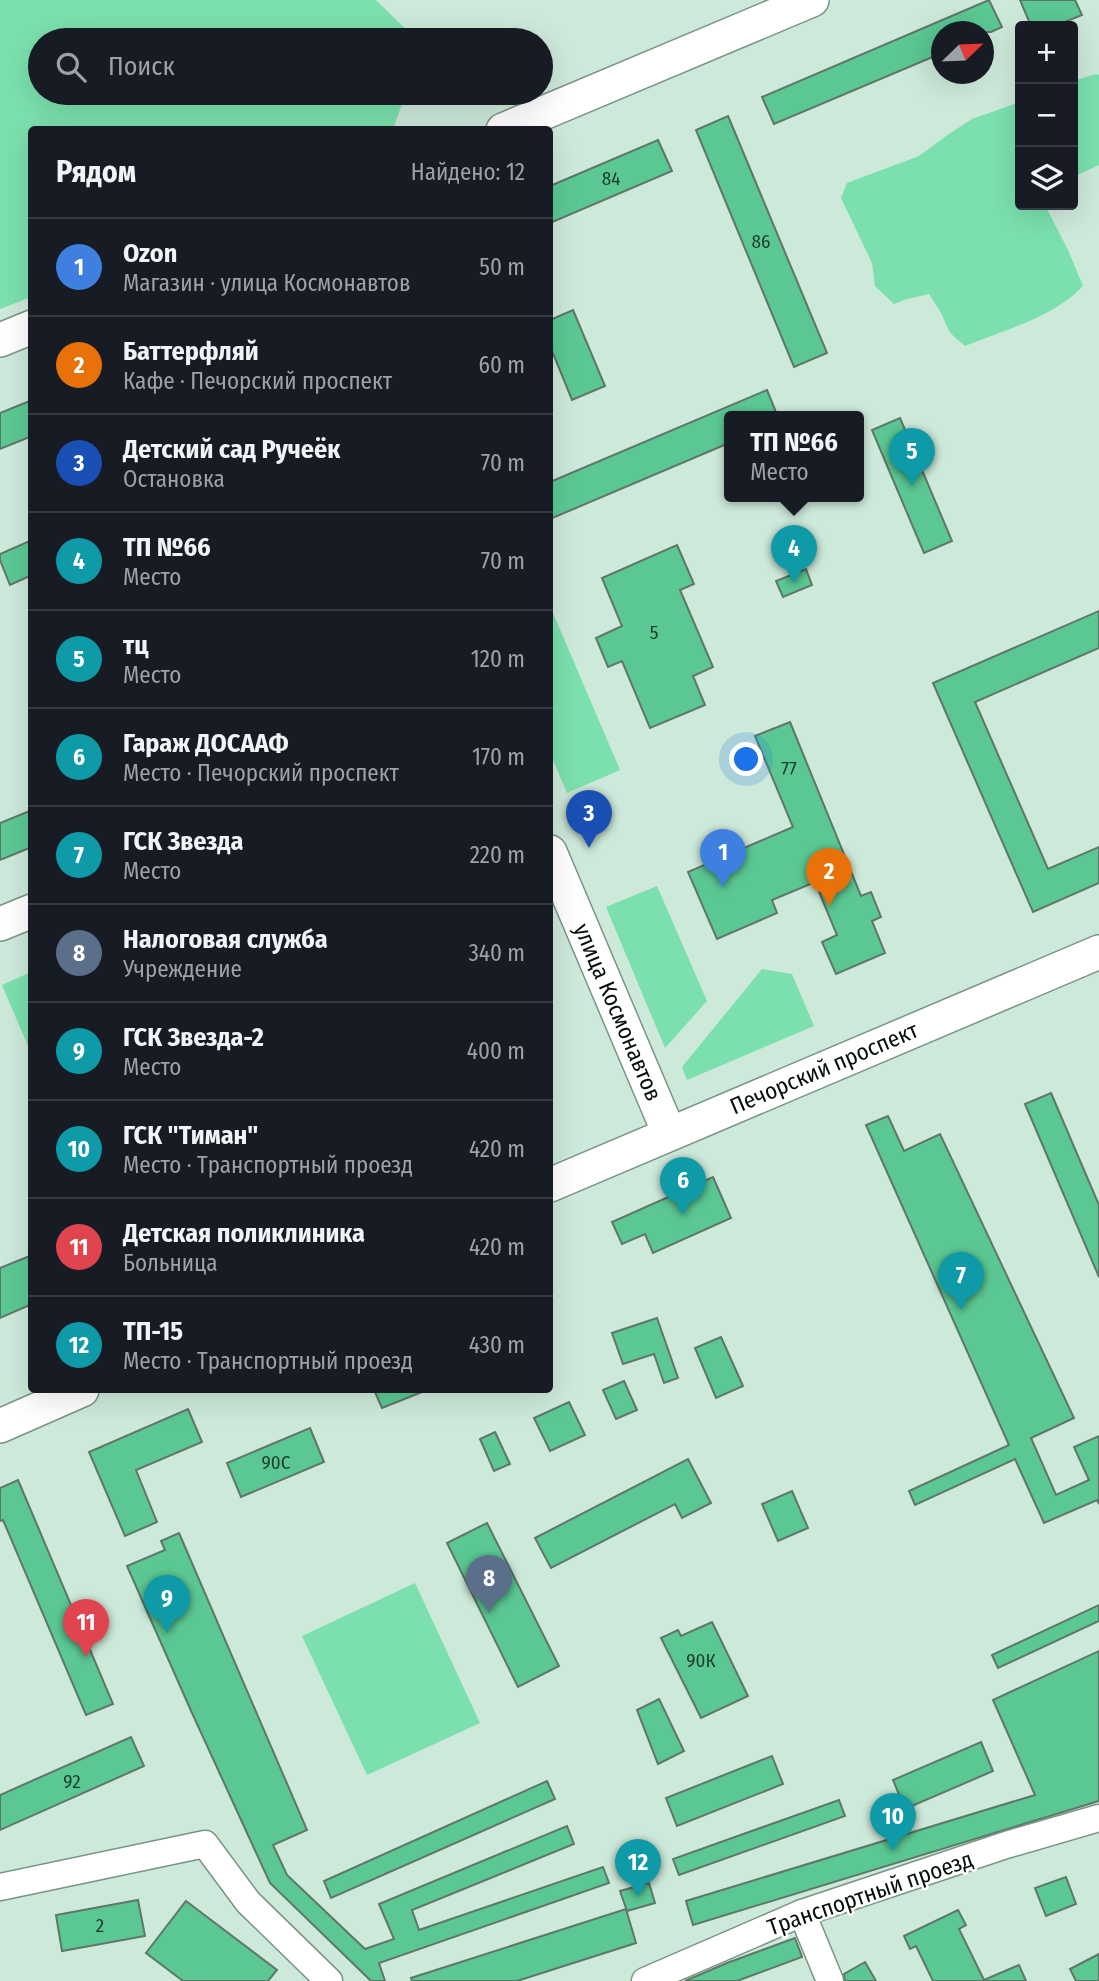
<!DOCTYPE html>
<html lang="ru">
<meta charset="utf-8">
<style>
:root{--surface:#171b24;--page:#242831;--text:#f1f3f6;--muted:#9ea1a6;--line:#363941;--accent:#8c9099}
body{margin:0;font-family:"Fira Sans Condensed",sans-serif;background:var(--page);color:var(--text)}
.controls{position:absolute;right:21px;top:21px;display:grid;overflow:hidden;border-radius:7px;box-shadow:0 7px 28px #0002}
.controls button{width:63px;height:63px;display:grid;place-items:center;padding:0;border:0;border-bottom:2px solid var(--line);background:var(--surface);color:var(--text);font:35px sans-serif}
.compass{position:absolute;left:931px;top:21px;width:63px;height:63px;border-radius:50%;background:var(--surface);box-shadow:0 7px 28px #0002;rotate:67deg}
.you{position:absolute;left:747px;top:760px;width:24px;height:24px;margin:-18px;border:5px solid #fff;border-radius:50%;background:#1a73e8;box-shadow:0 0 0 10px #1a73e833}
.badge{display:grid;place-items:center;width:46px;height:46px;border-radius:50%;background:var(--accent);color:#fff;font-size:23px;font-weight:700}
.pin{position:absolute;translate:-50% -58px;filter:drop-shadow(0 2px 4px #0008)}
.pin::after{content:'';position:absolute;top:37px;width:24px;height:21px;background:inherit;clip-path:polygon(0 0,100% 0,50% 100%)}
.popup{position:absolute;left:724px;top:411px;width:140px;height:91px;box-sizing:border-box;display:grid;place-content:center;border-radius:7px;background:var(--surface);filter:drop-shadow(0 2px 5px #0005);font-size:23px;white-space:nowrap;color:var(--muted)}
.popup b{font-size:26px;color:var(--text)}
.popup::after{content:'';position:absolute;left:50%;top:100%;margin-left:-14px;border:14px solid transparent;border-top-color:var(--surface)}
.list{margin:0;padding:0;list-style:none}
h2{display:flex;justify-content:space-between;align-items:center;height:91px;margin:0;padding:0 28px;font-size:30px}
h2 small{font-size:23px;font-weight:400;color:var(--muted)}
.list li{display:grid;grid-template-columns:46px 1fr auto;gap:21px;align-items:center;box-sizing:border-box;height:98px;padding:0 28px;border-top:2px solid var(--line)}
.list b{display:block;font-size:26px;white-space:nowrap}
.list p{margin:0;font-size:23px;white-space:nowrap;color:var(--muted)}
.list em{font-size:23px;font-style:normal;color:var(--muted)}
.icon{flex:none;width:38px;height:38px;fill:none;stroke:currentColor;stroke-width:2;stroke-linecap:round;stroke-linejoin:round}
.map{position:relative;flex:none;width:1099px;height:1981px;overflow:hidden}
.search{position:absolute;background:var(--surface);box-shadow:0 7px 28px #0002;left:28px;top:28px;width:525px;height:77px;display:flex;align-items:center;gap:18px;box-sizing:border-box;padding:0 24px;border-radius:38px;color:var(--muted);font-size:26px}
.panel{position:absolute;background:var(--surface);box-shadow:0 7px 28px #0002;left:28px;top:126px;width:525px;height:1267px;border-radius:7px}
.map>svg:first-child{display:block}
.green{fill:#7be0ad}
.building{fill:#5bc893;stroke:#5e7769;stroke-width:2}
.lines{fill:none;stroke-linecap:round;stroke-linejoin:round}
.minor-casing{stroke:#7a9485;stroke-width:29}
.major-casing{stroke:#7a9485;stroke-width:36}
.minor{stroke:#fff;stroke-width:26}
.major{stroke:#fff;stroke-width:33}
.labels{text-anchor:middle;dominant-baseline:central;stroke-width:5;stroke-linejoin:round;paint-order:stroke}
.number-label{font-size:19px;fill:#1a3c2b}
.street-label{font-size:23px;fill:#050e08;stroke:#fff}
</style>
<div class="map">
<svg width="1099" height="1981" viewBox="0 0 1099 1981">
<rect width="100%" height="100%" fill="#cde9d9"/>
<g class="green">
<path d="M 0,0 L 376,0 L 417,40 L 40,40 L 40,93 L 406,93 L 393,129 L 32,130 L 31,297 L 0,309 Z"/>
<path d="M 1096,74 L 1099,75 L 1099,165 L 1073,177 L 1073,81 Z"/>
<path d="M 1020,102 L 1020,205 L 1048,205 L 1048,211 L 1068,250 L 1083,286 C 1053,318 1005,329 965,346 L 950,333 L 941,313 L 929,294 L 907,299 L 894,304 L 875,286 L 872,263 L 841,198 L 847,183 L 919,156 L 946,136 L 972,119 Z"/>
<path d="M 550,606 L 620,770 L 567,793 L 550,753 Z"/>
<path d="M 657,886 L 707,1001 L 665,1048 L 606,907 Z"/>
<path d="M 762,969 L 792,974 L 814,1026 L 687,1080 L 682,1067 Z"/>
<path d="M 31,972 L 31,1053 L 2,985 Z"/>
<path d="M 415,1583 L 480,1723 L 367,1775 L 302,1636 Z"/>
</g>
<g class="building">
<path d="M 989,0 L 1002,27 L 991,32 L 942,32 L 942,53 L 774,124 L 762,97 Z"/>
<path d="M 1020,0 L 1075,0 L 1082,15 L 1055,26 L 1031,26 Z"/>
<path d="M 728,116 L 827,353 L 794,367 L 696,130 Z"/>
<path d="M 658,140 L 672,171 L 550,223 L 550,186 Z"/>
<path d="M 573,310 L 605,386 L 572,400 L 550,346 L 550,320 Z"/>
<path d="M 767,390 L 778,417 L 729,417 L 729,443 L 550,519 L 550,482 Z"/>
<path d="M 32,400 L 32,436 L 0,449 L 0,413 Z"/>
<path d="M 900,418 L 952,541 L 924,553 L 872,430 Z"/>
<path d="M 32,540 L 32,575 L 10,585 L 0,560 L 0,554 Z"/>
<path d="M 677,545 L 694,584 L 680,590 L 713,667 L 693,676 L 705,705 L 650,728 L 622,661 L 608,667 L 596,638 L 622,626 L 602,578 Z"/>
<path d="M 806,569 L 812,585 L 783,597 L 776,581 Z"/>
<path d="M 1099,611 L 1099,648 L 975,702 L 1048,869 L 1099,847 L 1099,883 L 1033,912 L 933,683 Z"/>
<path d="M 790,722 L 861,896 L 871,892 L 881,917 L 872,921 L 885,953 L 836,974 L 822,942 L 837,935 L 815,882 L 772,900 L 777,913 L 717,939 L 688,872 L 793,827 L 755,736 Z"/>
<path d="M 32,810 L 32,847 L 0,860 L 0,823 Z"/>
<path d="M 1051,1093 L 1099,1205 L 1099,1277 L 1025,1104 Z"/>
<path d="M 888,1116 L 904,1151 L 940,1134 L 1074,1418 L 1031,1438 L 1056,1495 L 1089,1480 L 1074,1447 L 1099,1436 L 1099,1504 L 1097,1500 L 1044,1523 L 1015,1459 L 915,1505 L 909,1491 L 1009,1445 L 866,1125 Z"/>
<path d="M 713,1177 L 731,1218 L 653,1253 L 645,1234 L 622,1244 L 612,1222 Z"/>
<path d="M 32,1255 L 32,1304 L 0,1318 L 0,1268 Z"/>
<path d="M 657,1318 L 678,1378 L 664,1383 L 654,1354 L 623,1364 L 612,1333 Z"/>
<path d="M 721,1337 L 743,1386 L 716,1398 L 695,1348 Z"/>
<path d="M 624,1381 L 637,1410 L 616,1419 L 603,1390 Z"/>
<path d="M 374,1390 L 427,1390 L 382,1408 Z"/>
<path d="M 569,1402 L 585,1435 L 550,1451 L 534,1418 Z"/>
<path d="M 188,1409 L 202,1442 L 136,1470 L 157,1522 L 125,1536 L 89,1452 Z"/>
<path d="M 310,1428 L 324,1462 L 241,1497 L 227,1463 Z"/>
<path d="M 495,1432 L 510,1464 L 494,1471 L 480,1439 Z"/>
<path d="M 688,1459 L 711,1503 L 682,1518 L 675,1504 L 551,1568 L 535,1538 Z"/>
<path d="M 18,1480 L 113,1704 L 86,1715 L 3,1520 L 0,1521 L 0,1488 Z"/>
<path d="M 792,1491 L 808,1528 L 778,1541 L 762,1504 Z"/>
<path d="M 487,1523 L 559,1666 L 518,1687 L 447,1543 Z"/>
<path d="M 179,1533 L 307,1830 L 273,1845 L 287,1875 L 365,1949 L 394,1939 L 379,1904 L 567,1826 L 574,1844 L 412,1910 L 419,1930 L 603,1867 L 609,1883 L 379,1963 L 385,1981 L 371,1981 L 270,1883 L 192,1713 L 127,1566 L 165,1550 L 161,1541 Z"/>
<path d="M 1099,1605 L 1099,1621 L 998,1668 L 992,1655 Z"/>
<path d="M 712,1622 L 748,1696 L 701,1718 L 661,1638 L 678,1630 L 681,1636 Z"/>
<path d="M 1099,1651 L 1099,1801 L 693,1925 L 686,1901 L 1035,1795 L 993,1700 Z"/>
<path d="M 659,1699 L 684,1751 L 658,1764 L 637,1710 Z"/>
<path d="M 131,1737 L 144,1766 L 0,1830 L 0,1795 Z"/>
<path d="M 981,1742 L 993,1771 L 905,1809 L 893,1780 Z"/>
<path d="M 772,1756 L 783,1784 L 677,1826 L 666,1798 Z"/>
<path d="M 547,1781 L 555,1799 L 331,1898 L 324,1881 Z"/>
<path d="M 839,1800 L 845,1816 L 679,1875 L 673,1859 Z"/>
<path d="M 1066,1877 L 1076,1904 L 1046,1916 L 1035,1888 Z"/>
<path d="M 649,1883 L 655,1903 L 627,1911 L 620,1891 Z"/>
<path d="M 138,1900 L 145,1936 L 62,1951 L 56,1915 Z"/>
<path d="M 186,1901 L 277,1970 L 268,1981 L 183,1981 L 146,1953 Z"/>
<path d="M 626,1909 L 636,1943 L 517,1981 L 412,1981 L 411,1978 Z"/>
<path d="M 958,1910 L 966,1925 L 959,1929 L 984,1980 L 1019,1965 L 1026,1981 L 933,1981 L 916,1946 L 910,1949 L 904,1936 Z"/>
<path d="M 795,1938 L 802,1957 L 737,1981 L 685,1981 L 727,1963 Z"/>
<path d="M 1099,1954 L 1099,1981 L 1076,1981 L 1070,1969 Z"/>
<path d="M 865,1962 L 876,1981 L 845,1981 L 844,1974 Z"/>
</g>
<g class="lines">
<defs>
<g id="minor">
<path d="M 0,1887 L 205,1844 L 248,1902 L 329,1981"/>
<path d="M 802,1913 L 830,1981"/>
<path d="M 645,1981 L 802,1913 L 1006,1845 L 1099,1818"/>
</g>
<g id="major">
<path d="M 503,130 L 812,0"/>
<path d="M 0,340 L 32,327"/>
<path d="M 550,852 L 669,1133"/>
<path d="M 0,924 L 32,911"/>
<path d="M 550,1185 L 1099,952"/>
<path d="M 0,1426 L 82,1390"/>
</g>
</defs>
<use href="#minor" class="minor-casing"/>
<use href="#major" class="major-casing"/>
<use href="#minor" class="minor"/>
<use href="#major" class="major"/>
</g>
<g class="labels">
<g class="number-label">
<text x="611" y="178">84</text>
<text x="761" y="241">86</text>
<text x="654" y="632">5</text>
<text x="789" y="768">77</text>
<text x="276" y="1462">90С</text>
<text x="701" y="1660">90К</text>
<text x="72" y="1781">92</text>
<text x="100" y="1925">2</text>
</g>
<g class="street-label">
<text transform="translate(618 1012) rotate(67)">улица Космонавтов</text>
<text transform="translate(824 1068) rotate(-23)">Печорский проспект</text>
<text transform="translate(870 1893) rotate(-19)">Транспортный проезд</text>
</g>
</g>
</svg>
<div class="controls">
<button>+</button>
<button>−</button>
<button><svg class="icon" aria-label="layers" viewBox="0 0 24 24"><path d="M12 4l9 5-9 5-9-5zM3 14l9 5 9-5"/></svg></button>
</div>
<svg class="compass" viewBox="-18 -18 36 36"><path d="M0-13l5 13h-10z" fill="#e53935"/><path d="M0 13l5-13h-10z" fill="#9ea1a6"/></svg>
<div class="you"></div>
<div class="pin badge" style="left:723px;top:887px;background:#3f7fe0">1</div>
<div class="pin badge" style="left:829px;top:906px;background:#e8710a">2</div>
<div class="pin badge" style="left:589px;top:848px;background:#1a4fb4">3</div>
<div class="pin badge" style="left:794px;top:583px;background:#0f9aa8">4</div>
<div class="popup"><b>ТП №66</b>Место</div>
<div class="pin badge" style="left:912px;top:486px;background:#0f9aa8">5</div>
<div class="pin badge" style="left:683px;top:1215px;background:#0f9aa8">6</div>
<div class="pin badge" style="left:961px;top:1310px;background:#0f9aa8">7</div>
<div class="pin badge" style="left:489px;top:1613px;background:#5c6f8a">8</div>
<div class="pin badge" style="left:167px;top:1633px;background:#0f9aa8">9</div>
<div class="pin badge" style="left:893px;top:1851px;background:#0f9aa8">10</div>
<div class="pin badge" style="left:86px;top:1657px;background:#e0444e">11</div>
<div class="pin badge" style="left:638px;top:1897px;background:#0f9aa8">12</div>
<div class="search"><svg class="icon" aria-label="search" viewBox="0 0 24 24"><circle cx="10" cy="10" r="6"/><path d="M15 15l6 6"/></svg>Поиск</div>
<section class="panel">
<h2>Рядом<small>Найдено: 12</small></h2>
<ul class="list">
<li><span class="badge" style="background:#3f7fe0">1</span><div><b>Ozon</b><p>Магазин · улица Космонавтов</p></div><em>50 m</em></li>
<li><span class="badge" style="background:#e8710a">2</span><div><b>Баттерфляй</b><p>Кафе · Печорский проспект</p></div><em>60 m</em></li>
<li><span class="badge" style="background:#1a4fb4">3</span><div><b>Детский сад Ручеёк</b><p>Остановка</p></div><em>70 m</em></li>
<li><span class="badge" style="background:#0f9aa8">4</span><div><b>ТП №66</b><p>Место</p></div><em>70 m</em></li>
<li><span class="badge" style="background:#0f9aa8">5</span><div><b>тц</b><p>Место</p></div><em>120 m</em></li>
<li><span class="badge" style="background:#0f9aa8">6</span><div><b>Гараж ДОСААФ</b><p>Место · Печорский проспект</p></div><em>170 m</em></li>
<li><span class="badge" style="background:#0f9aa8">7</span><div><b>ГСК Звезда</b><p>Место</p></div><em>220 m</em></li>
<li><span class="badge" style="background:#5c6f8a">8</span><div><b>Налоговая служба</b><p>Учреждение</p></div><em>340 m</em></li>
<li><span class="badge" style="background:#0f9aa8">9</span><div><b>ГСК Звезда-2</b><p>Место</p></div><em>400 m</em></li>
<li><span class="badge" style="background:#0f9aa8">10</span><div><b>ГСК &quot;Тиман&quot;</b><p>Место · Транспортный проезд</p></div><em>420 m</em></li>
<li><span class="badge" style="background:#e0444e">11</span><div><b>Детская поликлиника</b><p>Больница</p></div><em>420 m</em></li>
<li><span class="badge" style="background:#0f9aa8">12</span><div><b>ТП-15</b><p>Место · Транспортный проезд</p></div><em>430 m</em></li>
</ul>
</section>
</div>
